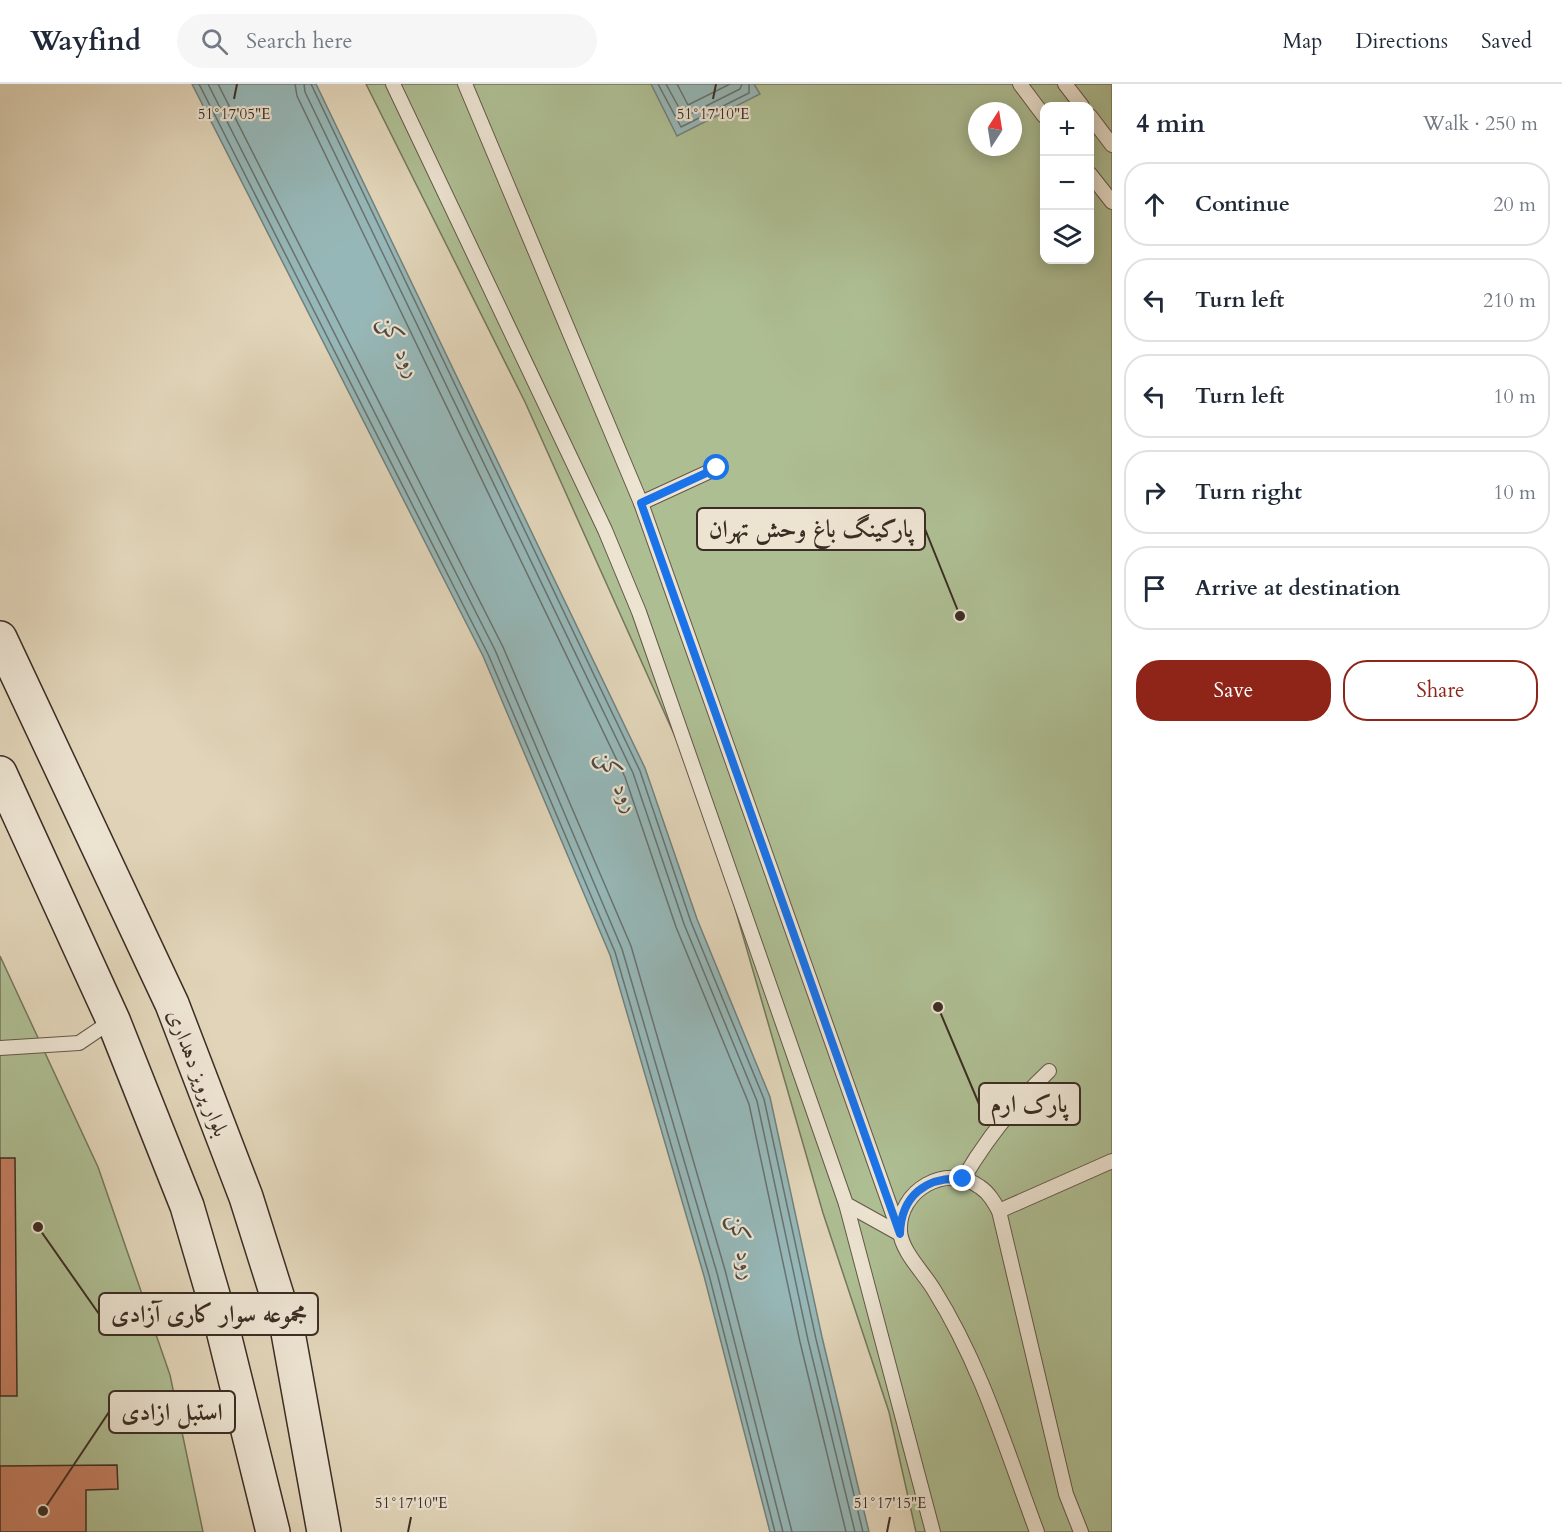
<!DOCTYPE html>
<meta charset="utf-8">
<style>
:root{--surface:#fff;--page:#f6f6f7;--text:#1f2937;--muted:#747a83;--line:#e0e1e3;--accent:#8f2418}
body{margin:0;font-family:Cardo,Amiri,serif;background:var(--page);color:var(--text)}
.controls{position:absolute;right:18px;top:18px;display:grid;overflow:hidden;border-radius:12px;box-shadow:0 3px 15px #0003}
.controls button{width:54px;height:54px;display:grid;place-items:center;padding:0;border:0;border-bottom:2px solid var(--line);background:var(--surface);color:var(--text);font:30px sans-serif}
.compass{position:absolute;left:968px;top:18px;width:54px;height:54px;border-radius:50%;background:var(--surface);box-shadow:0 3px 15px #0003;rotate:12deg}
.stop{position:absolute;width:18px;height:18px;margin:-14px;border:4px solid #1a73e8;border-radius:50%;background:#fff}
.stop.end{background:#1a73e8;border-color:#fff;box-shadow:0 2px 6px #0008}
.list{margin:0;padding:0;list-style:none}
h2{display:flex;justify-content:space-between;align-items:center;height:78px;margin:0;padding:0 24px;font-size:26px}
h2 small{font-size:20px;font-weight:400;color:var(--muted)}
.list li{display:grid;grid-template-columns:39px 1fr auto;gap:18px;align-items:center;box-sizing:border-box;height:84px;margin:0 12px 12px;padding:0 12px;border:2px solid var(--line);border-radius:24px}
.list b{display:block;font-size:22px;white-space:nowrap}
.list em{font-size:20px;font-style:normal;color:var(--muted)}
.actions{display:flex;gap:12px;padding:18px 24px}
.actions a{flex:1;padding:14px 0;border:2px solid var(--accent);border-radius:24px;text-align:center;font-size:21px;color:var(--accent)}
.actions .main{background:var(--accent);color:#fff}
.icon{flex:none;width:33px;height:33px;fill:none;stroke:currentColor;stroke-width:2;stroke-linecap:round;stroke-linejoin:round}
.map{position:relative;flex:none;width:1112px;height:1448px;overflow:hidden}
header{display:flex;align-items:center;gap:36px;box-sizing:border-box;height:84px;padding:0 30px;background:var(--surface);border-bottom:2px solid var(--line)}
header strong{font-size:28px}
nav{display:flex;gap:33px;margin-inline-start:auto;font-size:21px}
.search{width:420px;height:54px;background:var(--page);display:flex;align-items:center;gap:15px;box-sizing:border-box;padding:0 21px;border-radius:33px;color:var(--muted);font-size:22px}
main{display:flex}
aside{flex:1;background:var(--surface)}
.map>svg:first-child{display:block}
.green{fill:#aebe93;stroke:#75765c;stroke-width:1.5;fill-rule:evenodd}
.water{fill:#96b7b7;stroke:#72807c;stroke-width:1.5}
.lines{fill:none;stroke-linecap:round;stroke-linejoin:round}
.shore{stroke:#69726e;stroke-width:1.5}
.building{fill:#c68063;stroke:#3c2d24;stroke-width:1.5}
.lane-casing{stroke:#655749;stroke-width:16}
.secondary-casing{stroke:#3c2d24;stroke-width:36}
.lane{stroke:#ece3d1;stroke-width:14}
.secondary{stroke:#ece3d1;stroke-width:33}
.route{stroke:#1a73e8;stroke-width:8}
.ticks{fill:none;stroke:#3c2d24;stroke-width:2}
.labels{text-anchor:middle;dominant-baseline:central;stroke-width:4.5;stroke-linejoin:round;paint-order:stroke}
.street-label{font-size:22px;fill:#3c2d24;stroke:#ece3d1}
.water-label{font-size:24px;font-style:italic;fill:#4e4941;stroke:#ece3d1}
.ticks-label{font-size:15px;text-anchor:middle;fill:#3c2d24;stroke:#ece3d1;stroke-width:4.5;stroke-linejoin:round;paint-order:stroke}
.leader{fill:none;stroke:#3c2d24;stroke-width:2}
.callout-dot{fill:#3c2d24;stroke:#ece3d1;stroke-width:2}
.callout{fill:#ece3d1;stroke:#3c2d24;stroke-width:2}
.callout-label{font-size:24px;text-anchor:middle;font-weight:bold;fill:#3c2d24}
</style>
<header>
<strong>Wayfind</strong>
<div class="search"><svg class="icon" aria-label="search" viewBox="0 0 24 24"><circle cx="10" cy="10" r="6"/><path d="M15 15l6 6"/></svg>Search here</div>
<nav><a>Map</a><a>Directions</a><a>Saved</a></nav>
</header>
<main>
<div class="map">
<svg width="1112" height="1448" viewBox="0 0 1112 1448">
<rect width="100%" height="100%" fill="#e1d4b8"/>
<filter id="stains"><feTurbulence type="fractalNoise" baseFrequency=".00333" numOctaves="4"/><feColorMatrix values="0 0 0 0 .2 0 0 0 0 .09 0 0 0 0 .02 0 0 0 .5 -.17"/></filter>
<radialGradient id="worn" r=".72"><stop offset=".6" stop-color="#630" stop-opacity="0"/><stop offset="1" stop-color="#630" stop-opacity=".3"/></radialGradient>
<g class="green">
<path d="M 366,0 L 1112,0 L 1112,1448 L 916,1448 L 889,1328 L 823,1129 L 704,717 L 525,318 ZM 1044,22 L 1090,22 L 1090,176 L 1044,176 ZM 977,27 L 1013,27 L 1013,63 L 977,63 Z"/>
<path d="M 0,872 L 98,1083 L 170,1291 L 203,1448 L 0,1448 Z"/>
</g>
<g class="water">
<path d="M 192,0 L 316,0 L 645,684 L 697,835 L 770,1013 L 822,1253 L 869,1448 L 770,1448 L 704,1192 L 610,871 L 483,572 Z"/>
<path d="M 651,0 L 754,0 L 760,10 L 677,52 Z"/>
</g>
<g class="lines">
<g class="shore">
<path d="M 199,0 L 488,570 L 615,868 L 709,1191 L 775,1448"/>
<path d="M 208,0 L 495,566 L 622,865 L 717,1189 L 783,1448"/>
<path d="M 218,0 L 503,563 L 631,862 L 725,1186 L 792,1448"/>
<path d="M 295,0 L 297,12 L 625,693 L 676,843 L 749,1020 L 800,1258 L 846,1448"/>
<path d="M 304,0 L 305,8 L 633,689 L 684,840 L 757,1017 L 808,1256 L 855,1448"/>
<path d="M 311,0 L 640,687 L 691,838 L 764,1015 L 816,1255 L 863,1448"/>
<path d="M 658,0 L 681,43 L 749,9 L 749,0"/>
<path d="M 666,0 L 684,33 L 740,5 L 742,0"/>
<path d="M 677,0 L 688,21 L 730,0"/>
</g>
</g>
<g class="building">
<path d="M 0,1074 L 15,1074 L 17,1312 L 0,1312 Z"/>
<path d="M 117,1381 L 118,1405 L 86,1406 L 86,1448 L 0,1448 L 0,1382 Z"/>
</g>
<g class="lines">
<defs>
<g id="lane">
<path d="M 393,0 L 605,446 L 639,528 L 846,1120 L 900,1150"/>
<path d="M 465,0 L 641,419 L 900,1150"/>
<path d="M 1020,0 L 1044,32"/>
<path d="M 1065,0 L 1082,22"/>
<path d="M 1090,32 L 1112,61"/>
<path d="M 1090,90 L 1112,118"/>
<path d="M 641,419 L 717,384"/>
<path d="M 0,964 L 79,959 L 113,936"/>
<path d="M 963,1095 C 987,1054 1015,1019 1049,987"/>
<path d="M 846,1120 L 933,1448"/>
<path d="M 999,1127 L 1112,1077"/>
<path d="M 1037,1448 C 1006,1365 981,1281 934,1206 C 924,1189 901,1167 900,1147 C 898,1107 946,1078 980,1103 C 989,1109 994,1118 999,1127 L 1066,1410 L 1081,1448"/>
</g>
<g id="secondary">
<path d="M 0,554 L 172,920 L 246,1113 L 287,1243 L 324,1448"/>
<path d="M 0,689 L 113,936 L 187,1122 L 221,1238 L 273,1448"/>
</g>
</defs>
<use href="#lane" class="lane-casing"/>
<use href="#secondary" class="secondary-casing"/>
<use href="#lane" class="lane"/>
<use href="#secondary" class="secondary"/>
</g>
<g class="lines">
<path class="route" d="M 717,384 L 641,419 L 900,1150 C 901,1112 926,1092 963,1095"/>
</g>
<path class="ticks" d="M 234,15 L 237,0M 713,15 L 716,0M 408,1448 L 411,1433M 887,1448 L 890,1433"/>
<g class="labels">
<g class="street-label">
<text transform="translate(198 989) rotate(69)">بلوار پرویز دهداری</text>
</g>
<g class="water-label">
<text transform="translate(400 262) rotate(63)">رود کن</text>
<text transform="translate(618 697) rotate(63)">رود کن</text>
<text transform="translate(743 1163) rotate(79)">رود کن</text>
</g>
</g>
<g class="ticks-label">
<text x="234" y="35">51°17'05"E</text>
<text x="713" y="35">51°17'10"E</text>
<text x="411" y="1424">51°17'10"E</text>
<text x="890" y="1424">51°17'15"E</text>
</g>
<path class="leader" d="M960 532L925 445M938 923L979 1020M38 1143L99 1230M43 1427L109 1328"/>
<g class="callout-dot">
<circle cx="960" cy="532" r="6"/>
<circle cx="938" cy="923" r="6"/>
<circle cx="38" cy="1143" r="6"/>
<circle cx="43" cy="1427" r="6"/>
</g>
<g class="callout">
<rect x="697" y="424" width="228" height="42" rx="6"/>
<rect x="979" y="999" width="101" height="42" rx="6"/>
<rect x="99" y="1209" width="219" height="42" rx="6"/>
<rect x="109" y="1307" width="126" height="42" rx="6"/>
</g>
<g class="callout-label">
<text x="811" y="453">پارکینگ باغ وحش تهران</text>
<text x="1029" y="1028">پارک ارم</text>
<text x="209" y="1238">مجموعه سوار کاری آزادی</text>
<text x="172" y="1336">استبل ازادی</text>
</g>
<rect width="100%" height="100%" filter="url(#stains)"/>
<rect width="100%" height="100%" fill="url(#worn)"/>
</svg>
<div class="controls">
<button>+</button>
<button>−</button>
<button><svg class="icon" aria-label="layers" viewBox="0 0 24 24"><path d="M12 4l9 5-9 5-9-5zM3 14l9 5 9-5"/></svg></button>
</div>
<svg class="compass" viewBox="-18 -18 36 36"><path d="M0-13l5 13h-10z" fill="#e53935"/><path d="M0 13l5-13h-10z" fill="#747a83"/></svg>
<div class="stop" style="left:717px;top:384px"></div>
<div class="stop end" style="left:963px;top:1095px"></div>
</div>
<aside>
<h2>4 min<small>Walk · 250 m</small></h2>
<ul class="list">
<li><svg class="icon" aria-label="ahead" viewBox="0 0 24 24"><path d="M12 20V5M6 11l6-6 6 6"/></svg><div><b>Continue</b></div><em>20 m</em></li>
<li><svg class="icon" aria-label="left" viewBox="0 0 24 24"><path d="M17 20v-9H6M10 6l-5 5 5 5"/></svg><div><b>Turn left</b></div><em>210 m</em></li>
<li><svg class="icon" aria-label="left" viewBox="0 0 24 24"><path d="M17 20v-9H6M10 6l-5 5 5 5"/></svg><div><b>Turn left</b></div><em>10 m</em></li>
<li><svg class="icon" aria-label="right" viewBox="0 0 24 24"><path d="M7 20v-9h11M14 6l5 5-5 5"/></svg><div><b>Turn right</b></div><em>10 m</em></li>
<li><svg class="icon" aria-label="arrive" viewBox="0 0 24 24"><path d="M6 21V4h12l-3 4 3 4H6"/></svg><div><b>Arrive at destination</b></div></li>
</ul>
<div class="actions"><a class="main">Save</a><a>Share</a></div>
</aside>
</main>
